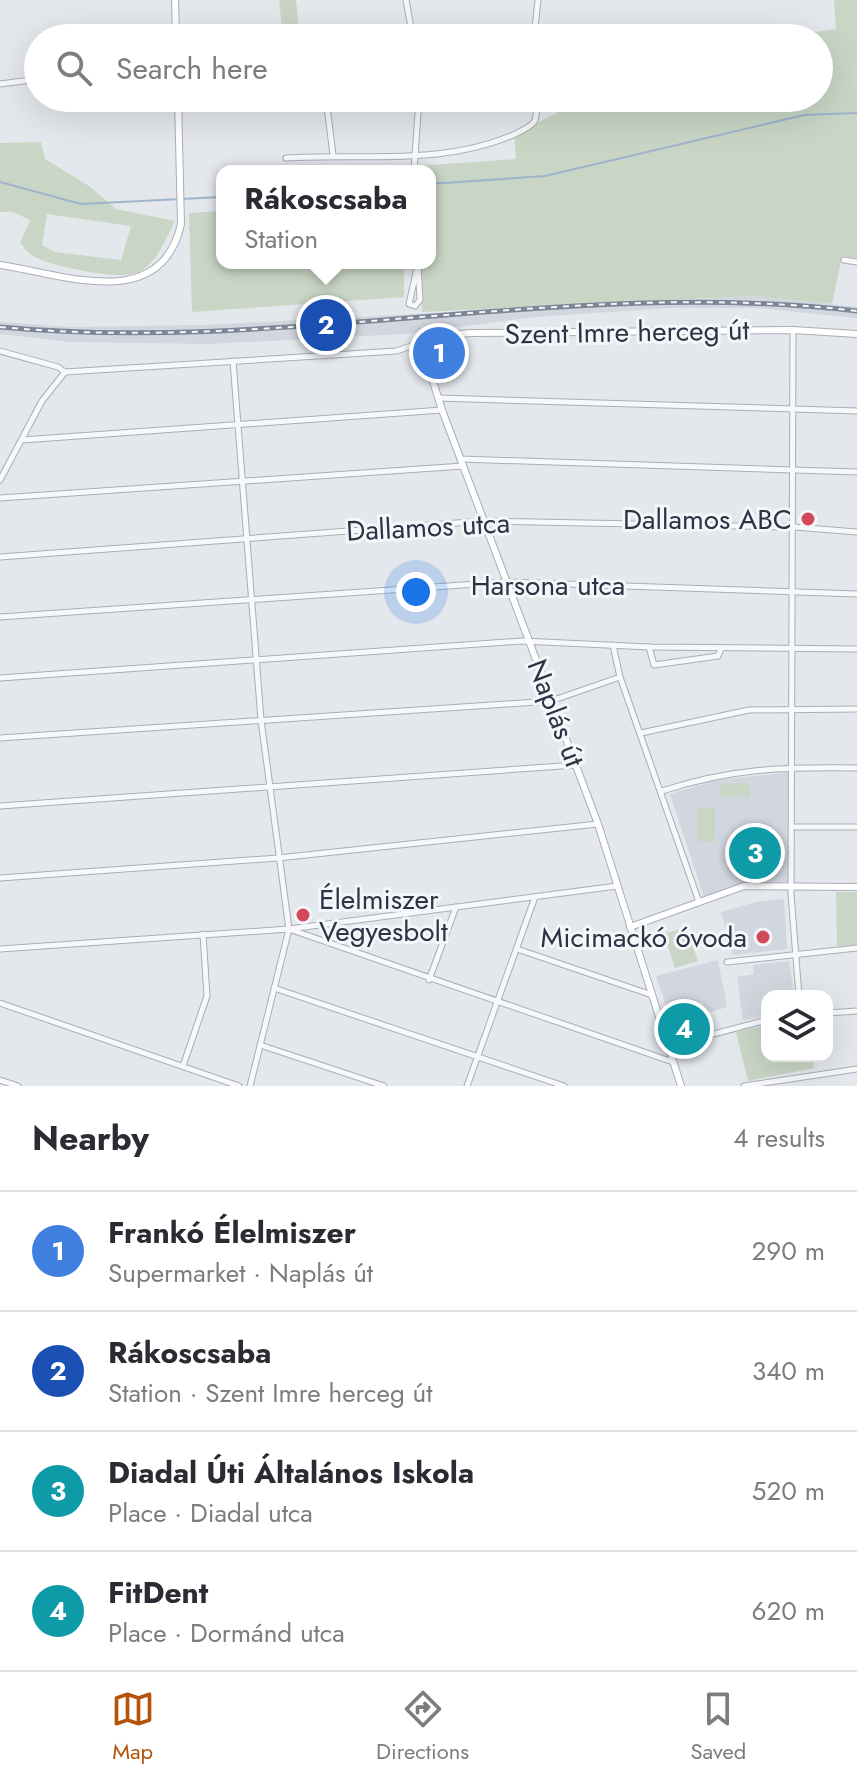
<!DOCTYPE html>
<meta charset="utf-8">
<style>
:root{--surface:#fff;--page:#f7f7f7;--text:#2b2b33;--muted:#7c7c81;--line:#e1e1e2;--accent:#b45309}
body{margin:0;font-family:Jost,sans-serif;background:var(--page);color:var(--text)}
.controls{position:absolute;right:24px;bottom:24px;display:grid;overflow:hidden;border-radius:16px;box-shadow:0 8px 32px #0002}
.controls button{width:72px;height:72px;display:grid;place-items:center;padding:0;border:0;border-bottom:2px solid var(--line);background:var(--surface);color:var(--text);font:40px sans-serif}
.you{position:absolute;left:416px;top:592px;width:28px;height:28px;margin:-20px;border:6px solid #fff;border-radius:50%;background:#1a73e8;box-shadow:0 0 0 12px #1a73e833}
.badge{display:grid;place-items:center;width:52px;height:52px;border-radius:50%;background:var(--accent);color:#fff;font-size:26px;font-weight:700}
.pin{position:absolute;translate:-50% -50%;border:4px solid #fff;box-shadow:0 2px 8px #0006}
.popup{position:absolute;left:216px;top:165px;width:220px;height:104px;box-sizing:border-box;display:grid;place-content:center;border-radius:16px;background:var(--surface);filter:drop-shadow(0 2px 6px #0005);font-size:26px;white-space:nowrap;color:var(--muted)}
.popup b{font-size:30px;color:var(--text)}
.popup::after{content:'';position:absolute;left:50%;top:100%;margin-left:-16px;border:16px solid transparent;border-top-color:var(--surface)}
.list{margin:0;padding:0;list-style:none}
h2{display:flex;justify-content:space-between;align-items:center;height:104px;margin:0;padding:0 32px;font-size:34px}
h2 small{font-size:26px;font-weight:400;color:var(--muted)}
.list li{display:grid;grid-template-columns:52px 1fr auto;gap:24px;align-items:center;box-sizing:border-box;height:120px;padding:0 32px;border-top:2px solid var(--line)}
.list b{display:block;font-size:30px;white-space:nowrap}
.list p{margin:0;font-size:26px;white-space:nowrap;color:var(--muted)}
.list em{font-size:26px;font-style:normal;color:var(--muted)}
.icon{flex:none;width:44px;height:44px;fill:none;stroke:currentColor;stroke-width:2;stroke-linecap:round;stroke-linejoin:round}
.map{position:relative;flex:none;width:857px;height:1086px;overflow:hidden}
.search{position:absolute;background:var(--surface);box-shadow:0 8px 32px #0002;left:24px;right:24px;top:24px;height:88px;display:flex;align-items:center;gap:20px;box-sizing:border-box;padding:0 28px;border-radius:44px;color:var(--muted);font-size:30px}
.sheet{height:584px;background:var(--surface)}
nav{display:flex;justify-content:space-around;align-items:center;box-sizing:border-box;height:112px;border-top:2px solid var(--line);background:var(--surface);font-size:22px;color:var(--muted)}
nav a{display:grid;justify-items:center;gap:4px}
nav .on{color:var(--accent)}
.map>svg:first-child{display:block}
.built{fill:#d2d6de}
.green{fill:#c9d6c5;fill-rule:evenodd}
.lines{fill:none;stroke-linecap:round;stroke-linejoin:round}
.stream{stroke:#9fb4cc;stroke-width:2}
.street-casing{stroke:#a9aeb7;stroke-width:7}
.secondary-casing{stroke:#a9aeb7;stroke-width:8}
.street{stroke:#f7f8fa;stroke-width:5}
.secondary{stroke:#fff;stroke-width:6}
.rail-casing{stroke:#7d8696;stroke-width:5}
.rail{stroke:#f4f6f9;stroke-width:2;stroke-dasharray:6;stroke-linecap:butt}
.poi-dot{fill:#d1495b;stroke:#f4f6f9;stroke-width:3}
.labels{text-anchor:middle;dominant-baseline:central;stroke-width:6;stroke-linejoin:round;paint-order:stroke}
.street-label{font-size:28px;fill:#2b3445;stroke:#f4f6f9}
.poi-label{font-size:28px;fill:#2b3445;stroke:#f4f6f9;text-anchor:end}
</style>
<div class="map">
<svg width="857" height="1086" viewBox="0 0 857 1086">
<rect width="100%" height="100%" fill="#e4e7ec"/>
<g class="built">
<path d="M 756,296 L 857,307 L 857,318 L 756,308 L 669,308 L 535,317 L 404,334 L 208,344 L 70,342 L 0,334 L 0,322 L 70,327 L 205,325 Z"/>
<path d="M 791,772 L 791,882 L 750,881 L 704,897 L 670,794 L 717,780 Z"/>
<path d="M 784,899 L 787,949 L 733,955 L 721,912 L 756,902 Z"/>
<path d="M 718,960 L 727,1007 L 672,1024 L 656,976 Z"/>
<path d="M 789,961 L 794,996 L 767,996 L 767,1016 L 743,1020 L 737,977 L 754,974 L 753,965 Z"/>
</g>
<g class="green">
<path d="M 279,0 L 296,0 L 300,38 L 283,38 Z"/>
<path d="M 834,0 L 857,0 L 857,258 L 842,256 L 832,304 L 755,296 L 422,312 L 420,263 L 430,263 L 430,171 L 416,171 L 416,166 L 516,159 L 514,134 L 588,98 L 819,98 L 819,38 L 775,38 L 836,29 Z"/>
<path d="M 41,142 L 45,159 L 89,186 L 116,209 L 175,221 C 165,239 156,268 133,274 C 115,279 49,266 33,256 C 28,253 24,247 20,243 L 30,220 L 13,212 L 0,212 L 0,143 ZM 47,214 L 131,226 L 121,260 L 55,252 L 42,245 Z"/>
<path d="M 222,211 L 222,263 L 404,263 L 404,297 L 192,312 L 189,213 Z"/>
<path d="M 749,783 L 750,797 L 720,797 L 719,784 Z"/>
<path d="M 697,808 L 715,808 L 715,841 L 698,842 Z"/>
<path d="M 836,892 L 857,892 L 857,945 L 837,946 Z"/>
<path d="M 686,927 L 698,961 L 675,968 L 664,934 Z"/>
<path d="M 767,1025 L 767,1056 L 812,1056 L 814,1068 L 748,1081 L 736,1032 Z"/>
</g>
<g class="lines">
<g class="stream">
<path d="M 0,182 L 81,204 L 222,197"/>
<path d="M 430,184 L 545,176 L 804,115 L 857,113"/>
</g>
<defs>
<g id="street">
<path d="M 406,0 L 413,38"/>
<path d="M 534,38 L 538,0"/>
<path d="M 0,84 L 38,79"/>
<path d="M 326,98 L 333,155"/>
<path d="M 286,158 C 363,153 441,166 513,135 C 519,132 529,128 534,122 C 538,116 536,106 536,98"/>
<path d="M 414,171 L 419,98"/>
<path d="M 844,260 L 857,262"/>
<path d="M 418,263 L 418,264 L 420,300 L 415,306 L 409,304 L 418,264"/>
<path d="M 793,330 L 791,894 L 799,996"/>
<path d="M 0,351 L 58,367 L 65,372"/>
<path d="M 233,361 L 261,720 L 289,929 L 250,1086"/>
<path d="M 438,398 L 857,411"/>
<path d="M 22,440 L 442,410"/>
<path d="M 460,459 L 857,472"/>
<path d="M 0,480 L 42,401 L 65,372 L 396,351 L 421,343"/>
<path d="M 0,498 L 463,466"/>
<path d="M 0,557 L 483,521 L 794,527 L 857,532"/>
<path d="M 0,617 L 506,582 L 857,594"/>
<path d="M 613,645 L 620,677 L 699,902"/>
<path d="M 649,647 L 654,665 L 718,656 L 721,649"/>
<path d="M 0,678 L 522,641 L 649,647 L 857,649"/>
<path d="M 641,733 L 749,710 L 857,709"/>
<path d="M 0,738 L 551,701 L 620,677"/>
<path d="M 662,791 C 732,768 784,767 857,768"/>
<path d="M 0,806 L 576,765"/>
<path d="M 794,827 L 857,827"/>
<path d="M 0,878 L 278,858 L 598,824"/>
<path d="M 289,929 L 673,1062"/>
<path d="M 0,949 L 289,929 L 617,886"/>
<path d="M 517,949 L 652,995"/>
<path d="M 727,962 L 857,948"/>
<path d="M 429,980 L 456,907"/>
<path d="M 274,988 L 564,1086"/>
<path d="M 0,1003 L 239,1086"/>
<path d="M 827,1013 L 857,1011"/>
<path d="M 260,1045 L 384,1086"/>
<path d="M 668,1046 L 767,1020"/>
<path d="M 183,1066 L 207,996 L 203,934"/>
<path d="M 0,1080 L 18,1086"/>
<path d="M 467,1086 L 535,897"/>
<path d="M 744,1086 L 857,1069"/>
</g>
<g id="secondary">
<path d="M 175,0 L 176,38"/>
<path d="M 0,265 C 63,274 161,314 181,224 L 178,98"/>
<path d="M 630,927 L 744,886 L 857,887"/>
<path d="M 681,1086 L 598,824 L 442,410 L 421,343 L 433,336 L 472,333 L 793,330 L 857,334"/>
</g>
</defs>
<use href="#street" class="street-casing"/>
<use href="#secondary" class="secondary-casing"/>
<use href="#street" class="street"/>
<use href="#secondary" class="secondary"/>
<defs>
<path id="rail" d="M 0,327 C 285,354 572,277 857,311"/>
</defs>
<use href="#rail" class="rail-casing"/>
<use href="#rail" class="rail"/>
</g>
<g class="poi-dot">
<circle cx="808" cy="519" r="8"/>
<circle cx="303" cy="915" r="8"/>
<circle cx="763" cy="937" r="8"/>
</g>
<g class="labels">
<g class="street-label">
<text transform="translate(627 332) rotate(-1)">Szent Imre herceg út</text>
<text transform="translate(428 527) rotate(-3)">Dallamos utca</text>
<text x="548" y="585">Harsona utca</text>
<text transform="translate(556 713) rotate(69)">Naplás út</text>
</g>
<g class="poi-label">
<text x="792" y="519">Dallamos ABC</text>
<text x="319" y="899" text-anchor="start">Élelmiszer<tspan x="319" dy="32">Vegyesbolt</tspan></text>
<text x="747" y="937">Micimackó óvoda</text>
</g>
</g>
</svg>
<div class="controls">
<button><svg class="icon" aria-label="layers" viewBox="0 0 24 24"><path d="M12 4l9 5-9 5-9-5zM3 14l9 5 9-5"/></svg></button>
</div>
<div class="you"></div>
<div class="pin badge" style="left:439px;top:353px;background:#3f7fe0">1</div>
<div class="pin badge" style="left:326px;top:325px;background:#1a4fb4">2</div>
<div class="popup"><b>Rákoscsaba</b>Station</div>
<div class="pin badge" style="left:755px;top:853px;background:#0f9aa8">3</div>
<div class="pin badge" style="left:684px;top:1029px;background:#0f9aa8">4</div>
<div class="search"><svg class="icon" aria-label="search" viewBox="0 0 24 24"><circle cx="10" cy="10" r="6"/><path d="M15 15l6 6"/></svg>Search here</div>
</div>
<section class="sheet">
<h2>Nearby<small>4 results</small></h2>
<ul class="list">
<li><span class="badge" style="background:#3f7fe0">1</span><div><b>Frankó Élelmiszer</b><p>Supermarket · Naplás út</p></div><em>290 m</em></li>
<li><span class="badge" style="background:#1a4fb4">2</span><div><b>Rákoscsaba</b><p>Station · Szent Imre herceg út</p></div><em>340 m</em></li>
<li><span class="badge" style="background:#0f9aa8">3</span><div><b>Diadal Úti Általános Iskola</b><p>Place · Diadal utca</p></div><em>520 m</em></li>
<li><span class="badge" style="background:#0f9aa8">4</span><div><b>FitDent</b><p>Place · Dormánd utca</p></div><em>620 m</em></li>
</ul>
</section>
<nav>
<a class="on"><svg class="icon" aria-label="map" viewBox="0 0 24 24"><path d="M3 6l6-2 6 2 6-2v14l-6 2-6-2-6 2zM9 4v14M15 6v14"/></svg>Map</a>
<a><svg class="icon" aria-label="directions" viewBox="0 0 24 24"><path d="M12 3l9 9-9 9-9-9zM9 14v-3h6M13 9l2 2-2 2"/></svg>Directions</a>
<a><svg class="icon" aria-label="saved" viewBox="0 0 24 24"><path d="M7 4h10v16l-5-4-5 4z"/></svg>Saved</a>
</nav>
